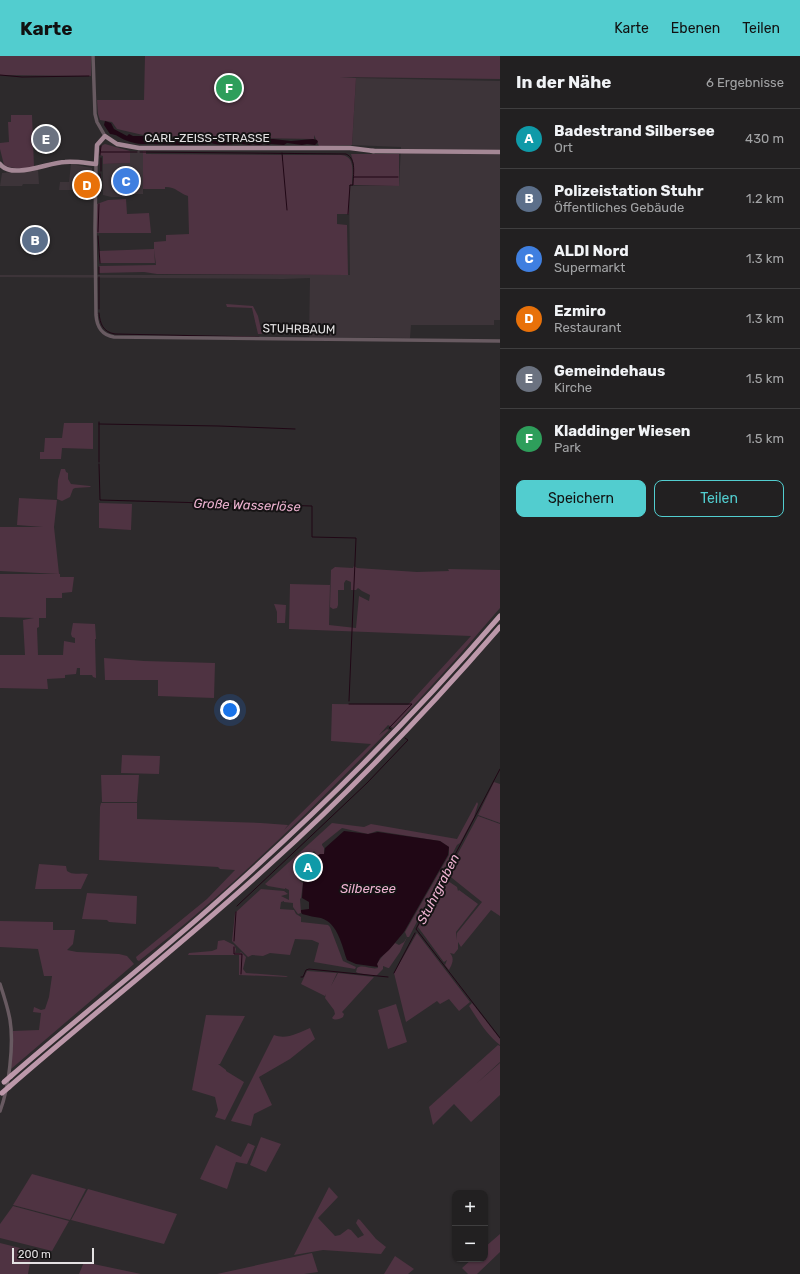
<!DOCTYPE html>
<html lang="de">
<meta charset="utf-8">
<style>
:root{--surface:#222021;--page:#2e2d2e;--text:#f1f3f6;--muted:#a2a3a5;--line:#3f3e3f;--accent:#52cdcf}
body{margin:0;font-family:Rubik,sans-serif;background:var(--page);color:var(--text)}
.controls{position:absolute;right:12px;bottom:12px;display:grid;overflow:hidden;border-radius:8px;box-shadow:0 1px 3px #0004}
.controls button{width:36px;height:36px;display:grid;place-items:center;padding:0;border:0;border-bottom:1px solid var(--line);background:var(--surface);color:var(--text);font:20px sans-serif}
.scale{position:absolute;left:12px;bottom:10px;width:82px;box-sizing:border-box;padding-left:4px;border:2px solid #e4e2e3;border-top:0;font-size:11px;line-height:14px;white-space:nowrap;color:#e4e2e3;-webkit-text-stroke:3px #151314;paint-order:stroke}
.you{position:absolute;left:230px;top:654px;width:14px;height:14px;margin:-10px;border:3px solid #fff;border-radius:50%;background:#1a73e8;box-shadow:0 0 0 6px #1a73e833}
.badge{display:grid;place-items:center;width:26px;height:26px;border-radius:50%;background:var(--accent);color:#fff;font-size:13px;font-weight:700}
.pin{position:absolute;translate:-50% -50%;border:2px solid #fff;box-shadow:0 1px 4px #0006}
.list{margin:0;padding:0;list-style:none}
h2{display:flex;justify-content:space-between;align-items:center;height:52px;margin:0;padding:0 16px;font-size:17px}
h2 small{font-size:13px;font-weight:400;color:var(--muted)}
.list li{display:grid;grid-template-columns:26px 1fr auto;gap:12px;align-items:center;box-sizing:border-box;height:60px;padding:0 16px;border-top:1px solid var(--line)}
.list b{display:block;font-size:15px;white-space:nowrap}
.list p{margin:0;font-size:13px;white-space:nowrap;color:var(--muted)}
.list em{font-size:13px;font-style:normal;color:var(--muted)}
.actions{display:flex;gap:8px;padding:12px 16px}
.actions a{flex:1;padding:9px 0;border:1px solid var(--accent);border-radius:8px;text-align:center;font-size:14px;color:var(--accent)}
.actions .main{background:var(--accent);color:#111}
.map{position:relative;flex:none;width:500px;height:1218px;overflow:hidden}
header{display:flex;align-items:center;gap:24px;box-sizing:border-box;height:56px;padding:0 20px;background:var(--accent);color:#111}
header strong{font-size:19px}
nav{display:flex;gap:22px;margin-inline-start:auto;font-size:14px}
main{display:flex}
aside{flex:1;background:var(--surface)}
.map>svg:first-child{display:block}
.built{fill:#3d3439}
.green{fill:#4f3342}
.water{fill:#200715}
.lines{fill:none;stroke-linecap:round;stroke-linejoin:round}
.stream{stroke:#200715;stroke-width:1}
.minor{stroke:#685a61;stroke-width:3.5}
.major{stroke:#a48795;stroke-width:4.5}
.highway{stroke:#bc98aa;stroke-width:5}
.highway-bridge{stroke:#bc98aa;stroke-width:5}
.labels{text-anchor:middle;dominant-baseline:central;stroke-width:4;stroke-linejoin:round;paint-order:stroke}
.street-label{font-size:12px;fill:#e4e2e3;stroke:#151314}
.water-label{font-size:13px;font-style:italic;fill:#edb2d0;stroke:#151314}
</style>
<header>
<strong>Karte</strong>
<nav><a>Karte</a><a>Ebenen</a><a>Teilen</a></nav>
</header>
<main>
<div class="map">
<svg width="500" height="1218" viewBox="0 0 500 1218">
<rect width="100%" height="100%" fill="#2d2a2c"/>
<g class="built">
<path d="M 356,22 L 500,25 L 500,264 L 494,264 L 494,269 L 411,269 L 410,282 L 309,281 L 310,222 L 283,223 L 0,221 L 0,219 L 350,219 L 349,130 L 399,130 L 401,91 L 352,89 Z"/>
<path d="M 130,95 L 143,95 L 143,138 L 126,138 L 125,141 L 111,141 L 103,139 L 103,108 L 130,107 Z"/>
<path d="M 71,108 L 92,112 L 92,136 L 80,136 L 79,134 L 59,134 L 60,126 L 69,126 Z"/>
<path d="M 38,113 L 39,128 L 23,128 L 22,130 L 0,130 L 2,117 Z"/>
</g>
<g class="green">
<path d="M 0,0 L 91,0 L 91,20 L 0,19 Z"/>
<path d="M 145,0 L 500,0 L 500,23 L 340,21 L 356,22 L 352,89 L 319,90 L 314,79 L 314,83 L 143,80 L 143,79 L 117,73 L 112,66 L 100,64 L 98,58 L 97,44 L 144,44 Z"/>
<path d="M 11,59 L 32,59 L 34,111 C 25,112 13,114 4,109 L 0,93 L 0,87 L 9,86 L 8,66 L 11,66 Z"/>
<path d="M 105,88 L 130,95 L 130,107 L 103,108 L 103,100 L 100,99 C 99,94 100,90 105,88 Z"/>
<path d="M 143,95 L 146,95 L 146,98 L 282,99 L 282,105 L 283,105 L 283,99 L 341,99 C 356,100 352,117 352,129 L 349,129 L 349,158 L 337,158 L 337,168 L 347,169 L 348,219 L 157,218 L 144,216 L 99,217 L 99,210 L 100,210 L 156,209 L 154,193 L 155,207 L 99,207 L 99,195 L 154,193 L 154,186 L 166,185 L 166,179 L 189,178 L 188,140 C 178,137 177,131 165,131 L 165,133 L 143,133 Z"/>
<path d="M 351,98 L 399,98 L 399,130 L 353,129 L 354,109 Z"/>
<path d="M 126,143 L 127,158 L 149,157 L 151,177 L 96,177 L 97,148 L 108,144 Z"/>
<path d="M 226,248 L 253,250 L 258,260 L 262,278 L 258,278 L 252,252 L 227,251 Z"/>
<path d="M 64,367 L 93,367 L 93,393 L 62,392 L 61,403 L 40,403 L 40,396 L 44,396 L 45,382 L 62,382 Z"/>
<path d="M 61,413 L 65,413 L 66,416 L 68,417 L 68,423 L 71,428 L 90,430 L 91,431 L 75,432 L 73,433 L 70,441 L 62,445 L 57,443 L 58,424 Z"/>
<path d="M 19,442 L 57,444 L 54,471 L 59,518 L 0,515 L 0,471 L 43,471 L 17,469 Z"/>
<path d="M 99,447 L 132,448 L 131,474 L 99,472 Z"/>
<path d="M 354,510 L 357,512 L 358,528 L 357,512 L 417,516 L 449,515 L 448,513 L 500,514 L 500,552 L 455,604 L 393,672 L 388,669 L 379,679 L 387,673 L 389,674 L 387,676 C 309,756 228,836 139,905 L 137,904 L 136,901 L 207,843 L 235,814 L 220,813 L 218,811 L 99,804 L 100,751 L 101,747 L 137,747 L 137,763 L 261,767 L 288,769 L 284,774 L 371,688 L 331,685 L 332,648 L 408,649 L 471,580 L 289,573 L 290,528 L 330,529 L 329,569 L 356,572 L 359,540 L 369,545 L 370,539 L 362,535 L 358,532 L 356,534 L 351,534 L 351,526 L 346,524 L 344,527 L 344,534 L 338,534 L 338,549 L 337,552 L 333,553 L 330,551 L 331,514 L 335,511 L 353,512 Z"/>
<path d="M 0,518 L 60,518 L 60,521 L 74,521 L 72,536 L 62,537 L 62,542 L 46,542 L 46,562 L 39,562 L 39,571 L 37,572 L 38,599 L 63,599 L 64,585 L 75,587 L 75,582 L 72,581 L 71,578 L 73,567 L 95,568 L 96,583 L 90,583 L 95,583 L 96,622 L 93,621 L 92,619 L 80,619 L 80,612 L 77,612 L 76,618 L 65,619 L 65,622 L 47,623 L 48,633 L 0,632 L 0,599 L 25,599 L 23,564 L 34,562 L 0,561 Z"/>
<path d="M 274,548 L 286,549 L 285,567 L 277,567 L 277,556 Z"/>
<path d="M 104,602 L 144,605 L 215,607 L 214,642 L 158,640 L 158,624 L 105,624 Z"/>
<path d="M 122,699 L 160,700 L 159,718 L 121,717 Z"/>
<path d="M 101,719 L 139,719 L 137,746 L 102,746 Z"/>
<path d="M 494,726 L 500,728 L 500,767 L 478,759 Z"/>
<path d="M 477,746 L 478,748 L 474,761 L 460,787 L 457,789 L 409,881 L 407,881 L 400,896 L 389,912 L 388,912 L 383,910 L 383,913 L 376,920 L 358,917 L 356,916 L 357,912 C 363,908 371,914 378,912 L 377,908 C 382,899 389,894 395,887 L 399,889 L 404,886 L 407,881 L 405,876 L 449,799 L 449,791 L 440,785 L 377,775 L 368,778 L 342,772 L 322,788 L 322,789 L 324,792 L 324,798 L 318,800 L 314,795 L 308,802 L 304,813 L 303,812 L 301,815 L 302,817 L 299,824 L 303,827 L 301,842 L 300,843 L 301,857 L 298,858 L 293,851 L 293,847 L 284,846 L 284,845 L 281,846 L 280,853 L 294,854 L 296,858 L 301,861 L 301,866 L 328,869 L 330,871 L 343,905 L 356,911 L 355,913 L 314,906 L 319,887 L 312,884 L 295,883 L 290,899 L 270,897 L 263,900 L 252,899 L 248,901 L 232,885 L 235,857 L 261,833 L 284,835 L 288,838 L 281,840 L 289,844 L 289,834 L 285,832 L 285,833 L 268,830 L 284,816 L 268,830 L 265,828 L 332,767 L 364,771 L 371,768 L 457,783 Z"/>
<path d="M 478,760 L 500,768 L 500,860 L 491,854 L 461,891 L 458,886 L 458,893 L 454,898 L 450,897 C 455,903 452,908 449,914 L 445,909 L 447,904 L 444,906 L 443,905 L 418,871 L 442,828 L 448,825 L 457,831 L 458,835 L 459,834 L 478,848 L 456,876 L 457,884 L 457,877 L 482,846 L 447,818 Z"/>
<path d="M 39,808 L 66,810 L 67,815 C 74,820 80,816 88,818 L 81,833 L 35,833 Z"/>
<path d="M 87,837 L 137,840 L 136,868 L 109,866 L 107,864 L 82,863 Z"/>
<path d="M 0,865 L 53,866 L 53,874 L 75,874 L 73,888 L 67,894 L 77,896 L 119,898 L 127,900 L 134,908 L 11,1013 L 13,975 L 39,974 L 41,957 L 33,956 L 34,951 L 41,954 L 45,953 L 49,941 L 52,920 L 44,920 L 38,893 L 0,891 Z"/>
<path d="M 417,877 L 470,946 L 459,955 L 449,943 L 440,948 L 437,945 L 406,966 L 394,917 Z"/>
<path d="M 224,884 L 234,889 L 236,893 L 235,897 L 240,897 L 241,896 L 246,901 L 243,913 L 246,917 L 286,920 L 288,921 L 239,919 L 239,899 L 188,899 L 189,897 L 212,895 L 217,893 L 218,885 Z"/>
<path d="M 307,915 L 337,917 L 331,930 L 338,917 L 374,921 L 342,956 L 344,958 L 343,961 C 340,963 335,965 332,962 L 335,958 L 334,954 L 325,942 L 326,938 L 325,940 L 301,928 Z"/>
<path d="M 472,947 L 500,983 L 500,989 C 487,979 478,964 469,950 Z"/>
<path d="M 396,948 L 407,986 L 388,993 L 378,954 Z"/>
<path d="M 206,959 L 245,960 L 220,1008 L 218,1008 L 226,1014 L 226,1015 L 244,1026 L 225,1064 L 215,1061 L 218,1054 L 215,1041 L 192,1034 Z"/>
<path d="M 310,972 L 315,983 L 290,1003 L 259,1021 L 272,1049 L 254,1058 L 251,1070 L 231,1065 L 274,979 C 286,984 298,977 310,972 Z"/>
<path d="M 498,989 L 500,990 L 500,1006 L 477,1027 L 500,1007 L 500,1039 L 471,1066 L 454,1048 L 433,1069 L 429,1051 Z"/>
<path d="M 261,1081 L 281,1088 L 266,1116 L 250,1109 Z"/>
<path d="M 248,1087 L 255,1090 L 247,1108 L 236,1106 L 227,1133 L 200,1123 L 216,1089 L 241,1101 Z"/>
<path d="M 32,1118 L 86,1133 L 70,1164 L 13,1149 Z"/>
<path d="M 329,1131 L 338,1141 L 318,1162 L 335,1180 L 340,1179 L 348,1173 L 351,1174 L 358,1182 L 364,1179 L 356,1167 L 358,1163 L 360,1164 L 376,1183 L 386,1191 L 381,1198 L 323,1194 L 294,1199 Z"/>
<path d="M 88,1133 L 177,1158 L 164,1188 L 71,1164 Z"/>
<path d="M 13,1150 L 69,1165 L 52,1195 L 0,1182 L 0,1168 Z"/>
<path d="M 500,1178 L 500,1196 L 477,1218 L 468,1218 L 462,1212 L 472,1203 L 485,1203 L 485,1191 Z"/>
<path d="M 0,1187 L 32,1195 L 28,1218 L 0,1218 Z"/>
<path d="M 312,1197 L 318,1216 L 304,1218 L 217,1218 Z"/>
<path d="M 395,1200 L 414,1213 L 408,1218 L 384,1218 Z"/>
<path d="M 84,1206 L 141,1218 L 79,1218 Z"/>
</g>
<g class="water">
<path d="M 105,65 L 111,67 L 114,73 L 127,80 L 129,78 L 133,80 L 143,80 L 146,84 L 158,83 L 201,85 L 203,83 L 223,85 L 230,83 L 233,85 L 273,83 L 291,85 L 313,83 L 317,84 L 318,86 L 315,89 L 307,88 L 302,89 L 287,87 L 284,89 L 271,88 L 268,89 L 264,88 L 259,89 L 253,88 L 249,89 C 237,86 222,91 211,87 L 208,88 C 199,88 189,89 180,89 C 167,88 156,88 143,88 C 137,88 130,86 125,84 C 120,82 116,78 110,78 L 104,69 Z"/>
<path d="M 344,775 L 368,778 L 378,776 L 440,785 L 449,791 L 448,799 L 404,876 L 389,894 L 380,902 L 377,908 L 378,911 L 356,908 L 347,904 C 342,890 338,867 321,862 C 315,861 309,860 302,858 L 301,856 L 301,854 L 309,853 L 309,846 L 302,842 L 303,827 L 317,800 L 320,798 L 324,798 L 325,792 Z"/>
</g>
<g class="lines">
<g class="stream">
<path d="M 0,19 L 22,21 L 89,20"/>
<path d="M 101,96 L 137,96"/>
<path d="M 140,96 L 346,98 C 357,103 353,119 353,129 L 350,129 L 348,158"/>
<path d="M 282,97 L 287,154"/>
<path d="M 100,99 L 101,90"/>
<path d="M 101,115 L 101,102"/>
<path d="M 354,121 L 398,121"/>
<path d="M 100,137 L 100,118"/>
<path d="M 98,176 L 99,148"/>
<path d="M 98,180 L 100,207"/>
<path d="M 99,218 L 99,211"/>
<path d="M 99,253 L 99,221"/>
<path d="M 99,257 C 100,268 103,276 115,278 L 259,281"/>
<path d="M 99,366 L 99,406"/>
<path d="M 99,368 L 219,370 L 295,373"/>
<path d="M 99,408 L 100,444 L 312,450 L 312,481 L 356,482 L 349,645"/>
<path d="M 349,648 L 412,648 L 389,672 L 391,673"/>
<path d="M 500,713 L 416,873 L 500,982"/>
<path d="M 237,850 L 367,727 L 408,684 L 405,682"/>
<path d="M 234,885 L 236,856"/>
<path d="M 234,891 L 234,898 L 242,898 L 241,918"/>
<path d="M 394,917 L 415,877"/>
<path d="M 301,921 L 303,921 L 306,914 L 309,913 L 388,921"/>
</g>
<g class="minor">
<path d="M 93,0 L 95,58 L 97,66 L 105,80"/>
<path d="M 96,108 L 95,172 L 96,259 C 97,272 102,279 114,281 L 500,285"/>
<path d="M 0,928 C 4,940 8,952 10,964 C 14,988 9,1032 0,1055"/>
</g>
<g class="major">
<path d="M 372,95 L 500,96"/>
<path d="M 0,108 C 12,124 49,106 65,106 C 75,105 86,107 96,108 L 97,89 L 105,80 L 117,88 L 139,92 L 350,92 L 374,95"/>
</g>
<g class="highway">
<path d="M 11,1020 C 80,960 152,904 220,843 C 319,755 413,661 500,560"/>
<path d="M 9,1031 C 95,956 185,886 269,809 C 351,735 428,654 500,571"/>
</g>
<g class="highway-bridge">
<path d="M 4,1026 L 11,1020"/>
<path d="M 2,1037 L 9,1031"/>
</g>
</g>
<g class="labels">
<g class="street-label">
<text x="207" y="82">CARL-ZEISS-STRASSE</text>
<text transform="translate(299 273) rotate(1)">STUHRBAUM</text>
</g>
<g class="water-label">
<text transform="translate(247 449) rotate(2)">Große Wasserlöse</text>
<text x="368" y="832">Silbersee</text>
<text transform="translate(438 833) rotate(-63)">Stuhrgraben</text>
</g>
</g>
</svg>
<div class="controls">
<button>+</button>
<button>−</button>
</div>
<div class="scale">200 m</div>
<div class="you"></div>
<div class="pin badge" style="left:308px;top:811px;background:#0f9aa8">A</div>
<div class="pin badge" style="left:35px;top:184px;background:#5c6f8a">B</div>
<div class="pin badge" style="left:126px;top:125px;background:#3f7fe0">C</div>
<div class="pin badge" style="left:87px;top:129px;background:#e8710a">D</div>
<div class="pin badge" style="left:46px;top:83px;background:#6b7280">E</div>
<div class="pin badge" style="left:229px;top:32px;background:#2e9e5b">F</div>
</div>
<aside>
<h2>In der Nähe<small>6 Ergebnisse</small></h2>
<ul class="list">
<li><span class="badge" style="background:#0f9aa8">A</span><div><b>Badestrand Silbersee</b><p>Ort</p></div><em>430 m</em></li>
<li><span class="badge" style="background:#5c6f8a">B</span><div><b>Polizeistation Stuhr</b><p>Öffentliches Gebäude</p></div><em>1.2 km</em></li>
<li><span class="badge" style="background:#3f7fe0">C</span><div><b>ALDI Nord</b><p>Supermarkt</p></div><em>1.3 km</em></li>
<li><span class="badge" style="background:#e8710a">D</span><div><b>Ezmiro</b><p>Restaurant</p></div><em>1.3 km</em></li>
<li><span class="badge" style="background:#6b7280">E</span><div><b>Gemeindehaus</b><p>Kirche</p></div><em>1.5 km</em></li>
<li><span class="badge" style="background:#2e9e5b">F</span><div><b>Kladdinger Wiesen</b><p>Park</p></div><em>1.5 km</em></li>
</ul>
<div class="actions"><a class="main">Speichern</a><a>Teilen</a></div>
</aside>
</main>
